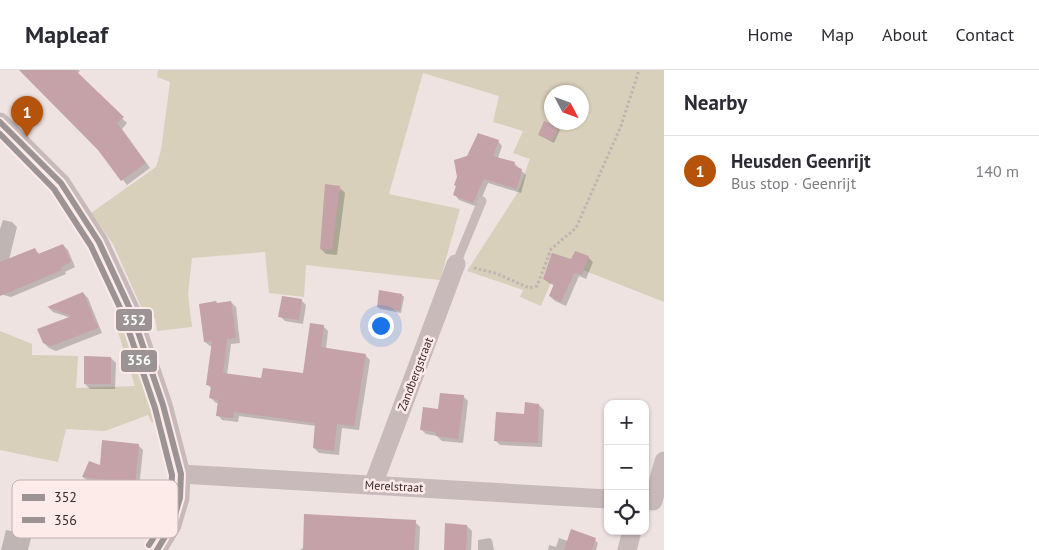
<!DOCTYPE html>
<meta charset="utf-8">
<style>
:root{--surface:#fff;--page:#f7f7f7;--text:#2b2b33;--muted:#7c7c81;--line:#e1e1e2;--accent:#b45309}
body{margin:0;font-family:"PT Sans",sans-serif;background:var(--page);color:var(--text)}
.controls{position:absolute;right:15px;bottom:15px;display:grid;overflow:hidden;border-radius:10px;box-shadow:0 1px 4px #0004}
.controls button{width:45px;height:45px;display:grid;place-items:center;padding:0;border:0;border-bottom:1px solid var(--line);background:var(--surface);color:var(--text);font:25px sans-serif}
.compass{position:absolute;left:544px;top:15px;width:45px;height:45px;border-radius:50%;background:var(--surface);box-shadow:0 1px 4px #0004;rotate:131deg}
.you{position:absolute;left:380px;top:255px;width:18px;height:18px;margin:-12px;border:4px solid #fff;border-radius:50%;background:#1a73e8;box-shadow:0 0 0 8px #1a73e833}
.badge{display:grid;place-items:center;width:32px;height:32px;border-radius:50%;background:var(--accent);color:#fff;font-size:16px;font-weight:700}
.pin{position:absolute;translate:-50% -41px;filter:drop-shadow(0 1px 2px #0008)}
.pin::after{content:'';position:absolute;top:26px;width:18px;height:15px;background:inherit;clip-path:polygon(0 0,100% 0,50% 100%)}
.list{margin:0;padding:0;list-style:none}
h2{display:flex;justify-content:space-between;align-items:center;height:65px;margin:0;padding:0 20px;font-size:21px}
h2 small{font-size:16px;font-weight:400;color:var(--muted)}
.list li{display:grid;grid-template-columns:32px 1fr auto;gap:15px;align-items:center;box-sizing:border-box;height:70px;padding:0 20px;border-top:1px solid var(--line)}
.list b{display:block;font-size:19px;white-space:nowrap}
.list p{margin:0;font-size:16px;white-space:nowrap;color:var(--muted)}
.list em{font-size:16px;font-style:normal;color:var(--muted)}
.icon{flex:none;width:28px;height:28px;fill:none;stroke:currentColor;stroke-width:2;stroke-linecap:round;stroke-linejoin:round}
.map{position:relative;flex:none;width:664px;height:480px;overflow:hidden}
header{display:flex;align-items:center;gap:30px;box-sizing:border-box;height:70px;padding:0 25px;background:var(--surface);border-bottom:1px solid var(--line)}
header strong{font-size:24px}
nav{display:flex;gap:28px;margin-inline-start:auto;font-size:18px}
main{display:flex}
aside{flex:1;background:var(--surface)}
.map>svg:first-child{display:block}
.green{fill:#d8d0ba;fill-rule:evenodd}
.shadow{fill:#0003}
.building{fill:#c4a2a7}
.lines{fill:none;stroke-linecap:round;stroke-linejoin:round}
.path{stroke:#c1b3b2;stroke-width:3;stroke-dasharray:2.5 2.5;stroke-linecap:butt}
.lane{stroke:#c8baba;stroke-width:9}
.street{stroke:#c8baba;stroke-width:19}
.bus-1-casing{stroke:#fcebe9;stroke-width:10}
.bus-2-casing{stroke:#fcebe9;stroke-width:10}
.bus-1{stroke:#9c9494;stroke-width:6}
.bus-2{stroke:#9c9494;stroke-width:6}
.labels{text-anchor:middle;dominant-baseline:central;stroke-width:5;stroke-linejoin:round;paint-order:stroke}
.street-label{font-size:12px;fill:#3a282a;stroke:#fcebe9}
.key{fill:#fcebe9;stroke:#c2b0b0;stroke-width:1}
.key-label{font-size:14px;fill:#3a282a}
.line-badge{stroke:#fcebe9;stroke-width:2}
.badge-label{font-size:14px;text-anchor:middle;font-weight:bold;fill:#fff}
</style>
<header>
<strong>Mapleaf</strong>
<nav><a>Home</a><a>Map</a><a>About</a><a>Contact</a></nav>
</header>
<main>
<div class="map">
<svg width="664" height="480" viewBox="0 0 664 480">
<rect width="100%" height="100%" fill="#efe3e2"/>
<g class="green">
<path d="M 158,0 L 664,0 L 664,232 L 560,191 L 541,236 L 520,227 L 523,220 L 467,201 L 518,122 L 530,89 L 513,83 L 523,61 L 493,52 L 499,26 L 423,3 L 389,124 L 460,139 L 440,210 L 306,195 L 304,227 L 269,223 L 265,182 L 192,188 L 188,224 L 192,257 L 157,261 L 155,248 L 146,248 L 113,174 L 91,143 L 156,97 L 161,80 L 170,12 L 157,7 ZM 552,22 L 582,22 L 582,52 L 552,52 Z"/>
<path d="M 127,258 L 157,351 L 152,353 L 148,345 L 105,361 L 66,359 L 58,392 L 0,380 L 0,261 L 32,274 L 32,285 L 78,286 L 76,318 L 135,316 L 118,262 Z"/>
</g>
<g class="shadow">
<path d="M 30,0 L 79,0 L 80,1 L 77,4 L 127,53 L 122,59 L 150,98 L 127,115 L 99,80 Z"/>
<path d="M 558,58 L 560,60 L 554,73 L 539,65 Z"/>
<path d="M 498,71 L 502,76 L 498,88 L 514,93 L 526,105 L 521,123 L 488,113 L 478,137 L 459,130 L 455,125 L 468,87 Z"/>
<path d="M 340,118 L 345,123 L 337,185 L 326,184 L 321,179 Z"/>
<path d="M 3,150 L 12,152 L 17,157 L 9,190 L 35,179 L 39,184 L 63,175 L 68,180 L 75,197 L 65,202 L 66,204 L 11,227 L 0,224 L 0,159 Z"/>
<path d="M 588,187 L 593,192 L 586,209 L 579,206 L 566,236 L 555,231 L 550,226 L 555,216 L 549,213 L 544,209 L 572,191 Z"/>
<path d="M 83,223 L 88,228 L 102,263 L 56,281 L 49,278 L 44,273 L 71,248 L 53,242 L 49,238 Z"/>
<path d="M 402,225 L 404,227 L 401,243 L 380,239 L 378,237 Z"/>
<path d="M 301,230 L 306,235 L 303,254 L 285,251 L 280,246 Z"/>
<path d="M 231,232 L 236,237 L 240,273 L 231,274 L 227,305 L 262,309 L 304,305 L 323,256 L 328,261 L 326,279 L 365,285 L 370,290 L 359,360 L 342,358 L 339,385 L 319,383 L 314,378 L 316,356 L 239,346 L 238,352 L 222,350 L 218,345 L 219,333 L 216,333 L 211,328 L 212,319 L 208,315 L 212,276 L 210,276 L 205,272 Z"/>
<path d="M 111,288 L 116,293 L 115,319 L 90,319 L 85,314 Z"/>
<path d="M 463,326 L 468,331 L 463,373 L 442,371 L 437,366 L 426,364 L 421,359 L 439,340 Z"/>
<path d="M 539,335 L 544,340 L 542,377 L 500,375 L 495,370 Z"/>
<path d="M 607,343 L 608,343 L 608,373 L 605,371 Z"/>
<path d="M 645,348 L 648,350 L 647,365 L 645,365 Z"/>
<path d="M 138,375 L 143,380 L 139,418 L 88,411 L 83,407 Z"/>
<path d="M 415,452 L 420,457 L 419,480 L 300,480 L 304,477 Z"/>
<path d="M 467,456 L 472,461 L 471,480 L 446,480 Z"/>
<path d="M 6,460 L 26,464 L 31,468 L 28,480 L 1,480 Z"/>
<path d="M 490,468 L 492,470 L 494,480 L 478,480 L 478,470 Z"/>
<path d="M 559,468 L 568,471 L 593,468 L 598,473 L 596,480 L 548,480 L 549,475 L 556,477 Z"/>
</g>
<g class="building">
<path d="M 19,0 L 75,0 L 124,47 L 117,53 L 146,93 L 121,111 L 98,80 Z"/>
<path d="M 544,51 L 559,57 L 552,71 L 538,65 Z"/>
<path d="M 478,63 L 499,70 L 493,86 L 515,92 L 514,96 L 522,99 L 517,119 L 484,109 L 473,133 L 453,125 L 456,116 L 454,115 L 457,107 L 454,90 L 467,86 Z"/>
<path d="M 325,114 L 340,116 L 332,180 L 320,179 Z"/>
<path d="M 63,174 L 71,192 L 61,197 L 62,200 L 0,226 L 0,192 L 35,178 L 38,184 Z"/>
<path d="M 575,181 L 589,186 L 582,205 L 574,203 L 561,232 L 549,226 L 554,214 L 543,209 L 552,183 L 571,189 Z"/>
<path d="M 379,220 L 402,224 L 400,241 L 377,237 Z"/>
<path d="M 83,222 L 98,258 L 51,276 L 43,273 L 37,259 L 72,246 L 47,237 Z"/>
<path d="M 282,226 L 302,229 L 299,250 L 278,247 Z"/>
<path d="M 216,231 L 217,233 L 231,231 L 236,268 L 227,269 L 223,303 L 261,308 L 263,298 L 303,303 L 310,253 L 324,255 L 321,277 L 366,284 L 354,356 L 337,354 L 334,381 L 313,378 L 315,353 L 234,342 L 233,348 L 216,346 L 218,330 L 209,328 L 211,316 L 206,315 L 212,271 L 204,272 L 199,234 Z"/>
<path d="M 84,286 L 111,287 L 111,314 L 84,314 Z"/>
<path d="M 440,323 L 464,325 L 458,369 L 436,366 L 436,362 L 420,360 L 423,337 L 438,339 Z"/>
<path d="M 525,332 L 539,334 L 538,373 L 494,371 L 496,342 L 524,344 Z"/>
<path d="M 102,370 L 139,374 L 135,414 L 82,407 L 89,391 L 100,395 Z"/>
<path d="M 304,444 L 416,450 L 414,480 L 303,480 Z"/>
<path d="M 445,453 L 467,455 L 466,480 L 444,480 Z"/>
<path d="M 571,459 L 596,468 L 592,480 L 564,480 Z"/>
</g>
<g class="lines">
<path class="path" d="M 474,198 L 495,203 L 529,218 L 537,216 L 551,179 L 576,158 L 621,56 L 639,0"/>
<path class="lane" d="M 456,194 L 482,131"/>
<g class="street">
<path d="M 0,52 L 61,113 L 99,172 L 131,241 L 163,335 L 181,404 L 180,428 L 172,455 L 157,480"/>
<path d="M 181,404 L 608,429"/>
<path d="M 373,415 L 456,194"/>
<path d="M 653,431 L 664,391"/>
<path d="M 627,480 L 632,461"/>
</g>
<defs>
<path id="bus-1" d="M 0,52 L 61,113 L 99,172 L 131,241 L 163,335 L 181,404 L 180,428 L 172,455 L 157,480"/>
<path id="bus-2" d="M 0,64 L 54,119 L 91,176 L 123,244 L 155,338 L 172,405 L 171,427 L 164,451 L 149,475"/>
</defs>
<use href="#bus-1" class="bus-1-casing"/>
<use href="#bus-2" class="bus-2-casing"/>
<use href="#bus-1" class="bus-1"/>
<use href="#bus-2" class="bus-2"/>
</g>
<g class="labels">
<g class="street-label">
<text transform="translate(415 304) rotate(-69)">Zandbergstraat</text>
<text transform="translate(394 416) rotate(3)">Merelstraat</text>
</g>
</g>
<rect x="12" y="410" width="166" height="58" rx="8" class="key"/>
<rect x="22" y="424" width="23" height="7" fill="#9c9494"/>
<rect x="22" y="447" width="23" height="6" fill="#9c9494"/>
<g class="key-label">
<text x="54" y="432">352</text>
<text x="54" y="455">356</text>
</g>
<g class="line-badge">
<rect x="115" y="238" width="38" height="24" rx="5" fill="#9c9494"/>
<rect x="120" y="279" width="38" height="24" rx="5" fill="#9c9494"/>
</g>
<g class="badge-label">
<text x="134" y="255">352</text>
<text x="139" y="295">356</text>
</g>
</svg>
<div class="controls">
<button>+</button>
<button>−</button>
<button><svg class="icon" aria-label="locate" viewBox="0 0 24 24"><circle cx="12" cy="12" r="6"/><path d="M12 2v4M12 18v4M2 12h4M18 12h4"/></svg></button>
</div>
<svg class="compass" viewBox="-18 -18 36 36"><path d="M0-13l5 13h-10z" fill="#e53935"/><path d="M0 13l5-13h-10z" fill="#7c7c81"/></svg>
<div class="you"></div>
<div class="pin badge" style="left:27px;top:67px">1</div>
</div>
<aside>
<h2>Nearby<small></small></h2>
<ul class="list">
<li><span class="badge">1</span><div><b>Heusden Geenrijt</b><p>Bus stop · Geenrijt</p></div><em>140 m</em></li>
</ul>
</aside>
</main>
